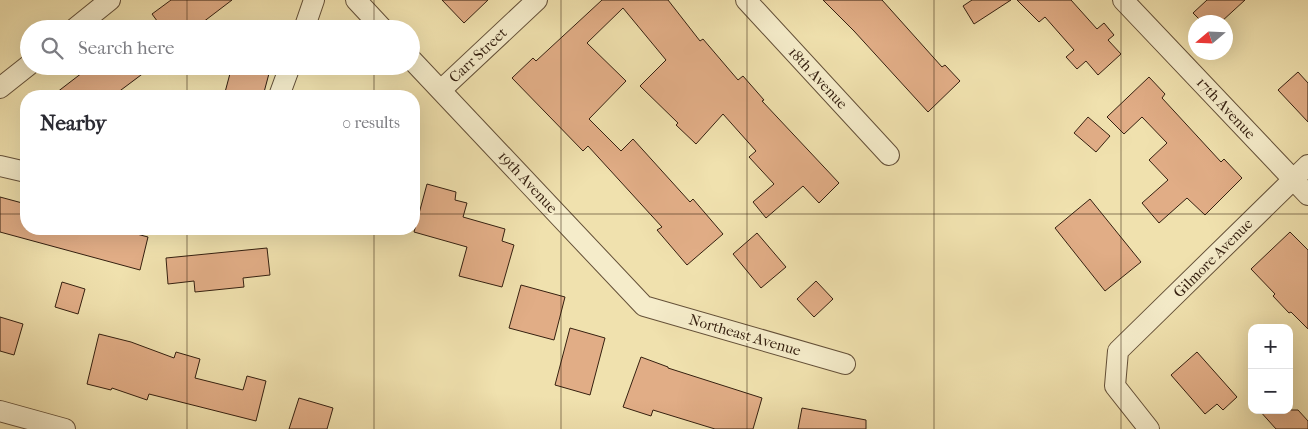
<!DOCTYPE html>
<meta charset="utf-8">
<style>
:root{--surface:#fff;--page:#f2f2f3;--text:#2b2b33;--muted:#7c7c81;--line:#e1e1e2}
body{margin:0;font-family:"IM FELL French Canon",serif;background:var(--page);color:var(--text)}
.controls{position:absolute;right:15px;bottom:15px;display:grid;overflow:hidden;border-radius:10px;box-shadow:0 5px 20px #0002}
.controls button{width:45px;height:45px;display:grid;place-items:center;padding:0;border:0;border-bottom:1px solid var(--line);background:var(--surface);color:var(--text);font:25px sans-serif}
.compass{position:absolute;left:1188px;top:15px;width:45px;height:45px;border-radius:50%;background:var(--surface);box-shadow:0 5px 20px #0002;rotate:251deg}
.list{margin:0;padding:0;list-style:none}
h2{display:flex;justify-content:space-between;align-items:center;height:65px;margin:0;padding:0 20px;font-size:21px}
h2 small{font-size:16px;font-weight:400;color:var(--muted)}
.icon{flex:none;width:28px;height:28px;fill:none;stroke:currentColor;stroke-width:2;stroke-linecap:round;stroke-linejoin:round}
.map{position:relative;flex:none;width:1308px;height:429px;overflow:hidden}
.search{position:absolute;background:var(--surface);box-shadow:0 5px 20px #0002;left:20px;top:20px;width:400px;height:55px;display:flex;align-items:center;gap:12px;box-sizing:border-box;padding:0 18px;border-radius:28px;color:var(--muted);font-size:19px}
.panel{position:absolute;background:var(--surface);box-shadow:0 5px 20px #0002;left:20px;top:90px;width:400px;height:145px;border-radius:20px}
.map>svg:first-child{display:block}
.building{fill:#e1ad86;stroke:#352010}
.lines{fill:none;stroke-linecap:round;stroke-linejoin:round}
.street-casing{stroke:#645038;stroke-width:22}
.street{stroke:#f5ecca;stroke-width:20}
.grid{fill:none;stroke:#352010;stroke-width:1;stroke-opacity:0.55}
.labels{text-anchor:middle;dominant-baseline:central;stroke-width:4.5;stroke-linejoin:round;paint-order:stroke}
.street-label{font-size:15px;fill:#352010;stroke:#f5ecca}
</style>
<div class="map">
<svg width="1308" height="429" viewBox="0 0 1308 429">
<rect width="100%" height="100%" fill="#f0e1ae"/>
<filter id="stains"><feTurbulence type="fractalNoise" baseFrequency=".004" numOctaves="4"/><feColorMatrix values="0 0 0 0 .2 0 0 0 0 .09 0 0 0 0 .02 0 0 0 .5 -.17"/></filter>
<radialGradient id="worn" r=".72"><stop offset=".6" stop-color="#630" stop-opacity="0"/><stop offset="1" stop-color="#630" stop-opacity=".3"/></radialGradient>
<g class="building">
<path d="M 171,0 L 232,0 L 194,29 L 163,29 L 152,14 Z"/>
<path d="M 442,0 L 488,0 L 464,23 Z"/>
<path d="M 602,0 L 668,0 L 700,41 L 703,39 L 738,80 L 743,76 L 764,100 L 762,101 L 839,183 L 819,203 L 803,186 L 766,218 L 753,202 L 774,184 L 749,157 L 756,151 L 723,114 L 696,144 L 676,125 L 678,123 L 640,86 L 666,60 L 623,8 L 587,43 L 626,81 L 589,119 L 621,151 L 633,139 L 690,202 L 693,199 L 723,234 L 687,265 L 657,230 L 662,227 L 588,146 L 583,151 L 512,78 L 533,58 L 536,61 Z"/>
<path d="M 823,0 L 882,0 L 942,67 L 945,65 L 960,81 L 928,112 L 854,31 Z"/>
<path d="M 972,0 L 1011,0 L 974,24 L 963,6 Z"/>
<path d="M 1017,0 L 1071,0 L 1097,29 L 1104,23 L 1114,35 L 1108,40 L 1121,54 L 1098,75 L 1086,61 L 1077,69 L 1066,57 L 1074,50 L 1045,17 L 1039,22 Z"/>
<path d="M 1207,0 L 1245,0 L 1221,22 L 1202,22 L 1193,13 Z"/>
<path d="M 91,66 L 153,66 L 113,96 L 52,96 Z"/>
<path d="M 232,66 L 271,66 L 263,96 L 224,96 Z"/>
<path d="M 1298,72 L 1308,83 L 1308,122 L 1278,90 Z"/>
<path d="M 1149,77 L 1165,94 L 1162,98 L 1221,162 L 1224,159 L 1242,178 L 1205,215 L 1187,198 L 1159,223 L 1142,203 L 1168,180 L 1149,160 L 1167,143 L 1142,117 L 1124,134 L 1107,117 Z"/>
<path d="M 1088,117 L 1110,136 L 1096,152 L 1074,133 Z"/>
<path d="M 427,184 L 456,192 L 455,200 L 467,203 L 463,217 L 505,229 L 502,241 L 514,245 L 502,287 L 459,276 L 467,247 L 414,232 Z"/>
<path d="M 0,197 L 26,204 L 26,229 L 118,229 L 148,237 L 140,270 L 0,232 Z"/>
<path d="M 1090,199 L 1141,262 L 1105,291 L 1055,228 Z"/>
<path d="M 1290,232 L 1308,250 L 1308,329 L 1291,312 L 1289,313 L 1273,296 L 1275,294 L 1251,269 Z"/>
<path d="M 757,233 L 786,267 L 761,288 L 733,254 Z"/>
<path d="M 267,248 L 270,275 L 243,278 L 244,287 L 195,292 L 194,281 L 168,284 L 166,258 Z"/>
<path d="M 816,281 L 833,299 L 814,317 L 797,299 Z"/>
<path d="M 62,282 L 85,289 L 78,314 L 55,307 Z"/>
<path d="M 521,285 L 565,297 L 554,340 L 509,328 Z"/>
<path d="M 0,317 L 23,324 L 14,355 L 0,351 Z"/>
<path d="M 570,328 L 605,338 L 590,395 L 555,385 Z"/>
<path d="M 99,334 L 131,342 L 174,358 L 176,352 L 200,359 L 195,378 L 243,390 L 247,376 L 266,381 L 256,421 L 149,394 L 147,400 L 112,388 L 111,390 L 87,384 Z"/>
<path d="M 1197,352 L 1237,397 L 1223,410 L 1217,404 L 1205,414 L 1171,375 Z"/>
<path d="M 641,357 L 668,367 L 668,368 L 762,398 L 753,429 L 715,429 L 653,410 L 651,416 L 623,407 Z"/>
<path d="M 299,398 L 333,408 L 327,429 L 289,429 Z"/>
<path d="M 802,408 L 866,420 L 866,429 L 798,429 Z"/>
<path d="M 1259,410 L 1298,410 L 1308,421 L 1308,429 L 1276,429 Z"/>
</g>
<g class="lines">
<defs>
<g id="street">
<path d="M 356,0 L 383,29"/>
<path d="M 746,0 L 889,155"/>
<path d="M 1123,0 L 1308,195"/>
<path d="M 74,29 L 110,0"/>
<path d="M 304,29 L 314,0"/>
<path d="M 411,59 L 644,306 L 845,364"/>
<path d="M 0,88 L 29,65"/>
<path d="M 441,90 L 537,0"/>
<path d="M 279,96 L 290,66"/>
<path d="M 0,166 L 26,172"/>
<path d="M 0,411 L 65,429"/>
<path d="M 1149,429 L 1115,386 L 1118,351 L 1308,165"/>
</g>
</defs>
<use href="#street" class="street-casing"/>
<use href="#street" class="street"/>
</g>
<path class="grid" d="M 187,0 L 187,29M 374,0 L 374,29M 561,0 L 561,429M 747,0 L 747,429M 934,0 L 934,429M 1121,0 L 1121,429M 187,66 L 187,96M 374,66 L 374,96M 0,214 L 26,214M 414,214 L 1308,214M 187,229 L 187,429M 374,229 L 374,429"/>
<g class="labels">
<g class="street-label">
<text transform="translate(478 55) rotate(-43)">Carr Street</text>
<text transform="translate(818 78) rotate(47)">18th Avenue</text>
<text transform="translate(1226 108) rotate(47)">17th Avenue</text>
<text transform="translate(528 182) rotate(47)">19th Avenue</text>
<text transform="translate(1213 258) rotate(-45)">Gilmore Avenue</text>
<text transform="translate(745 335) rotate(16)">Northeast Avenue</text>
</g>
</g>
<rect width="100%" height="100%" filter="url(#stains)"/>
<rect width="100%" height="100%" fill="url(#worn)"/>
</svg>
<div class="controls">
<button>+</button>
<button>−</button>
</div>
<svg class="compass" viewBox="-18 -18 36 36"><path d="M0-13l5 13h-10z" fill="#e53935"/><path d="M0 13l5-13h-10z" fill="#7c7c81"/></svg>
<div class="search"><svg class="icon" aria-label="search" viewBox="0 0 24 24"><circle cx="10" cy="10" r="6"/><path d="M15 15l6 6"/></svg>Search here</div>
<section class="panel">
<h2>Nearby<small>0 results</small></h2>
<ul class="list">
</ul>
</section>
</div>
